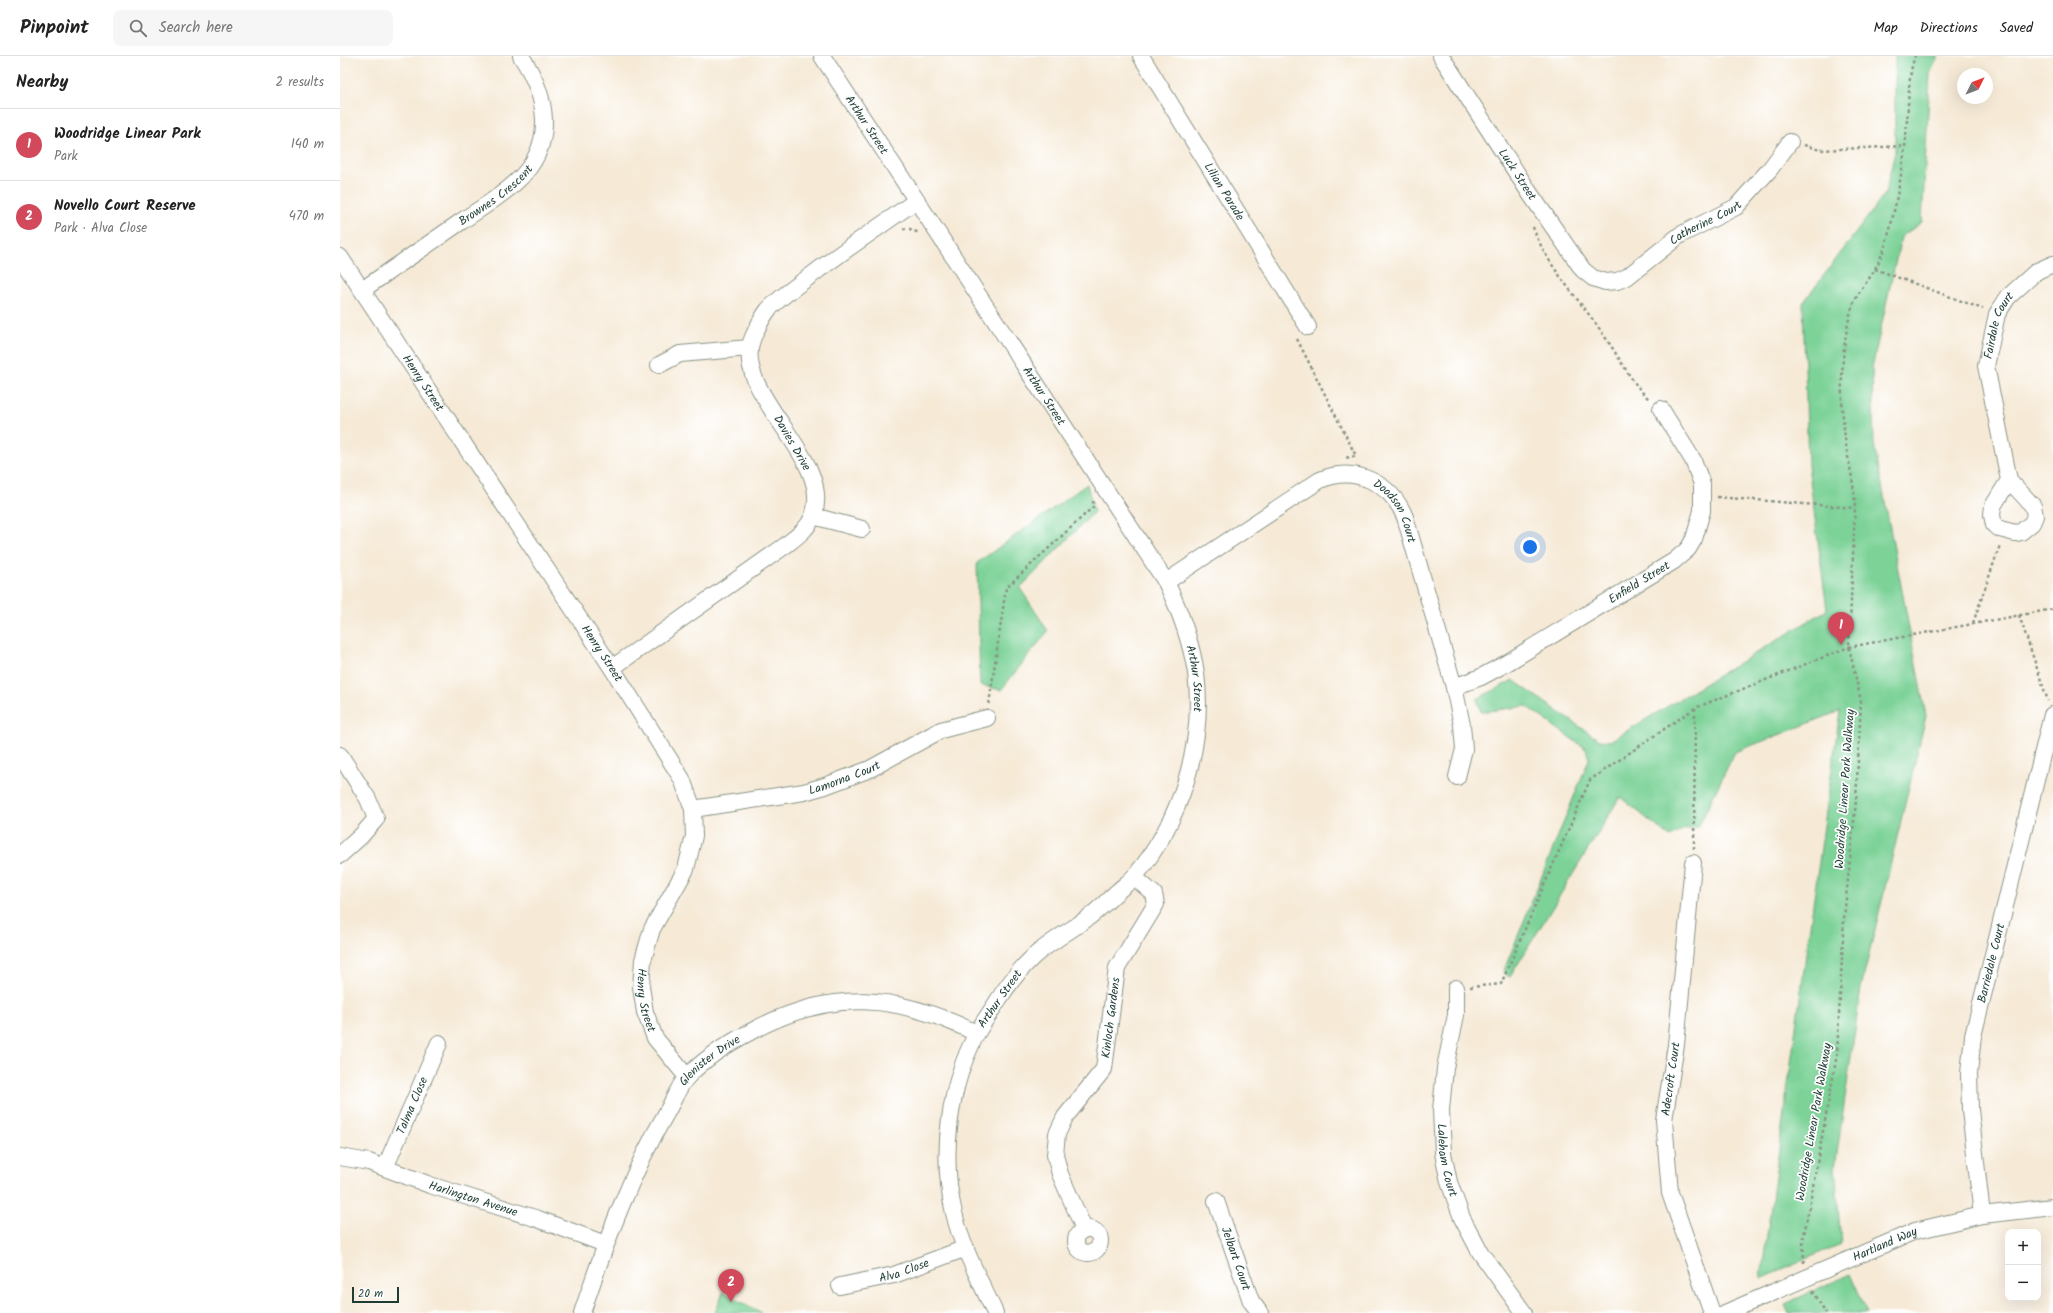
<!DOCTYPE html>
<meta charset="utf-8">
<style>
:root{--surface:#fff;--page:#f6f6f6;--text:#222;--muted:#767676;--line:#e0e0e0;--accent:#d1495b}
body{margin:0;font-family:Kalam,sans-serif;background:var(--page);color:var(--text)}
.controls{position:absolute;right:12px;bottom:12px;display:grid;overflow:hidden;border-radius:8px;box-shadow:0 4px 16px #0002}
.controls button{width:36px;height:36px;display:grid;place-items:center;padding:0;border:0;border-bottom:1px solid var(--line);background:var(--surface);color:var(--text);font:20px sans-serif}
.compass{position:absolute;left:1617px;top:12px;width:36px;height:36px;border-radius:50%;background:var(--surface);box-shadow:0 4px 16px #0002;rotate:48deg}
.scale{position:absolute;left:12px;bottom:10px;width:47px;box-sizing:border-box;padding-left:4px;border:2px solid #1f3d34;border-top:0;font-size:11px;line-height:14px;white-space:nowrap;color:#1f3d34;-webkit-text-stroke:3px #fff;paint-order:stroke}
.you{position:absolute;left:1190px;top:491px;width:14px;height:14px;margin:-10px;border:3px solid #fff;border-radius:50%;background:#1a73e8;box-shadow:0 0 0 6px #1a73e833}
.badge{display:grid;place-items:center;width:26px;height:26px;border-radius:50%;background:var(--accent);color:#fff;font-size:13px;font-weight:700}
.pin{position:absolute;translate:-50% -33px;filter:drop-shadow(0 1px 2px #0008)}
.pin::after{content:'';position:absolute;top:21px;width:14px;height:12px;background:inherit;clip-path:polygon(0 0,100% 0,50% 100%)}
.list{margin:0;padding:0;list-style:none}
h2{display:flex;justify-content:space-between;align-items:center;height:52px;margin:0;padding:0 16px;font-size:17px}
h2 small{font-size:13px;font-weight:400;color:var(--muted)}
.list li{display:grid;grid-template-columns:26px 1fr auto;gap:12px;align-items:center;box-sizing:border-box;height:72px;padding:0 16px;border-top:1px solid var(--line)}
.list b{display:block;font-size:15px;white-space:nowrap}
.list p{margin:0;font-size:13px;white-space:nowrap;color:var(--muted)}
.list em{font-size:13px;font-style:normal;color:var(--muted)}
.icon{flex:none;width:22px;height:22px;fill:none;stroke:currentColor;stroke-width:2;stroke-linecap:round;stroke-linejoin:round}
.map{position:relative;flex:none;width:1713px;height:1257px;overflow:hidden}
header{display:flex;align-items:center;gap:24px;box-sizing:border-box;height:56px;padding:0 20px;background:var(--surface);border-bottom:1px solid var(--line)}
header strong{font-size:19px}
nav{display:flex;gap:22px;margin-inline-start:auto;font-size:14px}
.search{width:280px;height:36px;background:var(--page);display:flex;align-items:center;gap:10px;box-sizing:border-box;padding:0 14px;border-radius:8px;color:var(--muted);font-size:15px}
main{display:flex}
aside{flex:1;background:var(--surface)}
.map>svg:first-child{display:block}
.green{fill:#7bd297;stroke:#4d8866}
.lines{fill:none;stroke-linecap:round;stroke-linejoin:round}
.minor-casing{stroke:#8a9486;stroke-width:18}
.path{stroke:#8a9486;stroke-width:2.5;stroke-dasharray:3 3;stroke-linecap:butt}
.minor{stroke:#fff;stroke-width:16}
.labels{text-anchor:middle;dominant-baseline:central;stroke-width:3.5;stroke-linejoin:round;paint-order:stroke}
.street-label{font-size:12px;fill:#1f3d34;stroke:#fff}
</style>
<header>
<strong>Pinpoint</strong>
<div class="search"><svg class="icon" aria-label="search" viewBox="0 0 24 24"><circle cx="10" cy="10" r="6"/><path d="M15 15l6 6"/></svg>Search here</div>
<nav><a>Map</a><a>Directions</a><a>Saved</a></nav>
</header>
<main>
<aside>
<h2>Nearby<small>2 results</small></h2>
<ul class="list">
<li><span class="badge">1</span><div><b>Woodridge Linear Park</b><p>Park</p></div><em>140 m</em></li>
<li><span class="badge">2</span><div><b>Novello Court Reserve</b><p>Park · Alva Close</p></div><em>470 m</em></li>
</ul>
</aside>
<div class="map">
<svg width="1713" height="1257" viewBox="0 0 1713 1257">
<rect width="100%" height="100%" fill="#fff"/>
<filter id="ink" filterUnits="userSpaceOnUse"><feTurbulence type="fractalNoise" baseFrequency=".025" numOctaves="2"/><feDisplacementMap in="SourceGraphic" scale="8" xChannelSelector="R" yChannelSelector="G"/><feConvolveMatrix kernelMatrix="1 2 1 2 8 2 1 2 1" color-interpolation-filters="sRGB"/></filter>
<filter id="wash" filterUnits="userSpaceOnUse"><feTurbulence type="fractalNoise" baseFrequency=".012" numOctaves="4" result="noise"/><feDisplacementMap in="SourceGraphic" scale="16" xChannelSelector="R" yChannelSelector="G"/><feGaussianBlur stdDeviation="0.9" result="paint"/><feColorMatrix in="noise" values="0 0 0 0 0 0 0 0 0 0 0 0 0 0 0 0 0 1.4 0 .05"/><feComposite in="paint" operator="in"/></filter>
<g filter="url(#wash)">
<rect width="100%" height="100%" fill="#f6ead7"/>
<g class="green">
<path d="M 1555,0 L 1598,0 L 1590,18 L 1582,166 L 1561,181 L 1532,312 L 1534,388 L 1586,660 L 1521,932 L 1495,1111 L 1501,1188 L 1421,1222 L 1500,655 L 1395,696 L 1358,771 L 1344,773 L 1330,781 L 1280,741 L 1170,921 L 1163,917 L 1249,703 L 1246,693 L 1186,650 L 1141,656 L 1137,643 L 1173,624 L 1259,684 L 1270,685 L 1487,554 L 1468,409 L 1463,247 L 1545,138 L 1555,96 Z"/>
<path d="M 747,428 L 754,456 L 680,532 L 708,575 L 661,634 L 640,629 L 637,507 Z"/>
<path d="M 1510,1218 L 1527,1257 L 1449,1257 L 1445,1248 Z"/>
<path d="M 383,1236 L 422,1257 L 375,1257 Z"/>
</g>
</g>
<g filter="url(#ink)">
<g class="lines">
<defs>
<g id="minor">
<path id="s1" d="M 482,0 L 826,526 C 840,555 851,585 856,617 C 865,688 841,765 795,820 C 790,826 782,831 776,837 C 766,846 756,856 745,864 C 728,876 709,887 694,900 C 678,915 666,931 655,949 C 649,958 642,968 637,977 C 609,1029 600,1099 614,1157 C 622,1192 640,1224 655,1257"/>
<path id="s2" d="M 801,0 L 968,271"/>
<path id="s3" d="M 1101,0 L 1191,139 L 1243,214 L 1253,222 L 1265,226 L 1277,225 L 1287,221 L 1340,179 L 1396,151 L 1430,113 L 1450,86"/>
<path id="s4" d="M 0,201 L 272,612 L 342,723 L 353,753 L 354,780 L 346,813 L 312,873 L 303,904 L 301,931 L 305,956 L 315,982 L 347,1021"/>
<path id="s5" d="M 22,234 C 54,212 87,189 119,167 C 138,154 159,142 176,126 C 217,89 208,41 181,0"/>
<path d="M 319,309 L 340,298 L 409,292"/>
<path id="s6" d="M 1669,424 L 1653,450 L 1652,459 L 1654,469 L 1660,473 L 1675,477 L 1681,476 L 1692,467 L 1695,460 L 1693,450 L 1669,424 L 1646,310 L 1657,258 L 1668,241 L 1697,215 L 1713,208"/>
<path d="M 473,460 L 522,473"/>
<path id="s7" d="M 826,526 L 980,424 C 1015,409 1051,427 1065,461 L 1114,631 L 1122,669 L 1124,693 L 1117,721"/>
<path d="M 272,612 L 446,489 C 456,481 468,473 473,460 C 496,402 389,337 413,281 C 417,272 422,262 428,254 C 441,240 458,229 473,218 C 507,192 542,169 577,144"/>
<path id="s8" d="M 1114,631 L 1141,621 L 1165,608 L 1334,505 L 1348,493 L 1354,483 L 1362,455 L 1362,428 L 1353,404 L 1321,353"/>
<path d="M 0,699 L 28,743 L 36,763 L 21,780 L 0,799"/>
<path id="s9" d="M 353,753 L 464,736 L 485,730 L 530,713 L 601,674 L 647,662"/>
<path d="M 1353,807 L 1336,989 L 1324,1064 L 1330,1137 L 1372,1257"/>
<path id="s10" d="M 1116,932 L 1116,959 L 1105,1012 L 1101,1054 L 1103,1097 L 1109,1126 L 1122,1162 L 1140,1196 L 1184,1257"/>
<path id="s11" d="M 0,1101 L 29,1106 L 90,1129 L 198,1163 L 265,1188"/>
<path id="s12" d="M 45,1112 L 99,987"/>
<path id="s13" d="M 876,1145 L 911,1245 L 920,1257"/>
<path id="s14" d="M 1642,1159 L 1630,1054 L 1629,1017 L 1633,980 L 1712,659"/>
<path id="s15" d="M 744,1173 L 720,1118 L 715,1099 L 717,1078 L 725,1061 L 764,1013 L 777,912 L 816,848 L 814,838 L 794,821"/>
<circle cx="748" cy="1185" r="12"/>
<path id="s16" d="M 500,1230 L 554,1219 L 626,1192"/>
<path id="s17" d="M 242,1257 C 265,1188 291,1117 328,1054 C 334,1043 339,1029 348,1020 C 365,1002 389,987 412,975 C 492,932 557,938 636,977"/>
<path id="s18" d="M 1385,1257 L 1575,1175 L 1642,1159 L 1713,1151"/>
</g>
</defs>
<use href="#minor" class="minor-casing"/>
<g class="path">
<path d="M 1464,89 L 1480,94 L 1565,90"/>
<path d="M 1193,171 C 1207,212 1244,248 1267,284 C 1281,304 1292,328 1310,344"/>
<path d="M 563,173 L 570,173 L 579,177"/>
<path d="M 1535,213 L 1643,253"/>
<path d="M 957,283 L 1016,400 L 1005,402"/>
<path d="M 1377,441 L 1515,452"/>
<path d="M 1679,559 L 1708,645"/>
<path d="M 1633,567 L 1660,489"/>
<path d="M 649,648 L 666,532 L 754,450 L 753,445"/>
<path d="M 1354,793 L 1355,652"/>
<path d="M 1130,931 L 1161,928 L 1250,724 L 1355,652 L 1509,591 L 1713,553"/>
<path d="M 1464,1207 L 1463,1184 L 1497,999 L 1504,862 L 1516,745 L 1521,645 L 1509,591 L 1515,452 C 1515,430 1509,410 1506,389 C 1500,348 1500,303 1509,263 C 1514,238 1524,232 1535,213 C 1548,190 1553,160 1558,135 C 1563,111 1566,87 1567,63 C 1569,42 1568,20 1575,0"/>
<path d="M 1473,1235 L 1486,1257"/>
</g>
<use href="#minor" class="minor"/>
</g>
</g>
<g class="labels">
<g class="street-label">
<text stroke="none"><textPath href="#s1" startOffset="82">Arthur Street</textPath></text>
<text stroke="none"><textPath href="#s3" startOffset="141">Luck Street</textPath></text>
<text stroke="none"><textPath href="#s2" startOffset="159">Lilian Parade</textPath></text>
<text stroke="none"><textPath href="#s5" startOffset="164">Brownes Crescent</textPath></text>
<text stroke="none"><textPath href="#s3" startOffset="401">Catherine Court</textPath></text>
<text stroke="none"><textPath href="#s6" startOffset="305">Fairdale Court</textPath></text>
<text stroke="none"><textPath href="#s4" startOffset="151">Henry Street</textPath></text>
<text stroke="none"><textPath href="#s1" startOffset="406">Arthur Street</textPath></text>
<text transform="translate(452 387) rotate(60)">Davies Drive</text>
<text stroke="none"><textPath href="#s7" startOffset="278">Doodson Court</textPath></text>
<text stroke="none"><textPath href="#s8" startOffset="213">Enfield Street</textPath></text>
<text stroke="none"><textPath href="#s4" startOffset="475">Henry Street</textPath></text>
<text stroke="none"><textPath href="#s1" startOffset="730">Arthur Street</textPath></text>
<text stroke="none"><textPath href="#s9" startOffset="155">Lamorna Court</textPath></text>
<text transform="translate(1505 733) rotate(-86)">Woodridge Linear Park Walkway</text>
<text stroke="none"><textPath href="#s14" startOffset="255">Barriedale Court</textPath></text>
<text stroke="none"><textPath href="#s4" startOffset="859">Henry Street</textPath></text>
<text transform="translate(660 943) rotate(-55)">Arthur Street</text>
<text stroke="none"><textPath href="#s15" startOffset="233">Kinloch Gardens</textPath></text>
<text stroke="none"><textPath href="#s17" startOffset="287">Glenister Drive</textPath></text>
<text transform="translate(1331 1023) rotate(-82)">Adecroft Court</text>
<text stroke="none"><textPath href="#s12" startOffset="68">Talma Close</textPath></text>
<text transform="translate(1474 1066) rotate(-80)">Woodridge Linear Park Walkway</text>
<text stroke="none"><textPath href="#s10" startOffset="174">Laleham Court</textPath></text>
<text stroke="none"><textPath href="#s11" startOffset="140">Harlington Avenue</textPath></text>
<text stroke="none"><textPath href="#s18" startOffset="174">Hartland Way</textPath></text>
<text stroke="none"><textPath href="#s13" startOffset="61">Jelbart Court</textPath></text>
<text stroke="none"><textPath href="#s16" startOffset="66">Alva Close</textPath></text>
</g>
</g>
</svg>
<div class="controls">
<button>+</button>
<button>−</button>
</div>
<svg class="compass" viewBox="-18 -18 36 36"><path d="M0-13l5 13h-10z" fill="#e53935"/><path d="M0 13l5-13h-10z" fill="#767676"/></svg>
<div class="scale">20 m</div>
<div class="you"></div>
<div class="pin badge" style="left:1501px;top:589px">1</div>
<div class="pin badge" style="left:391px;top:1246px">2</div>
</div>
</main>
